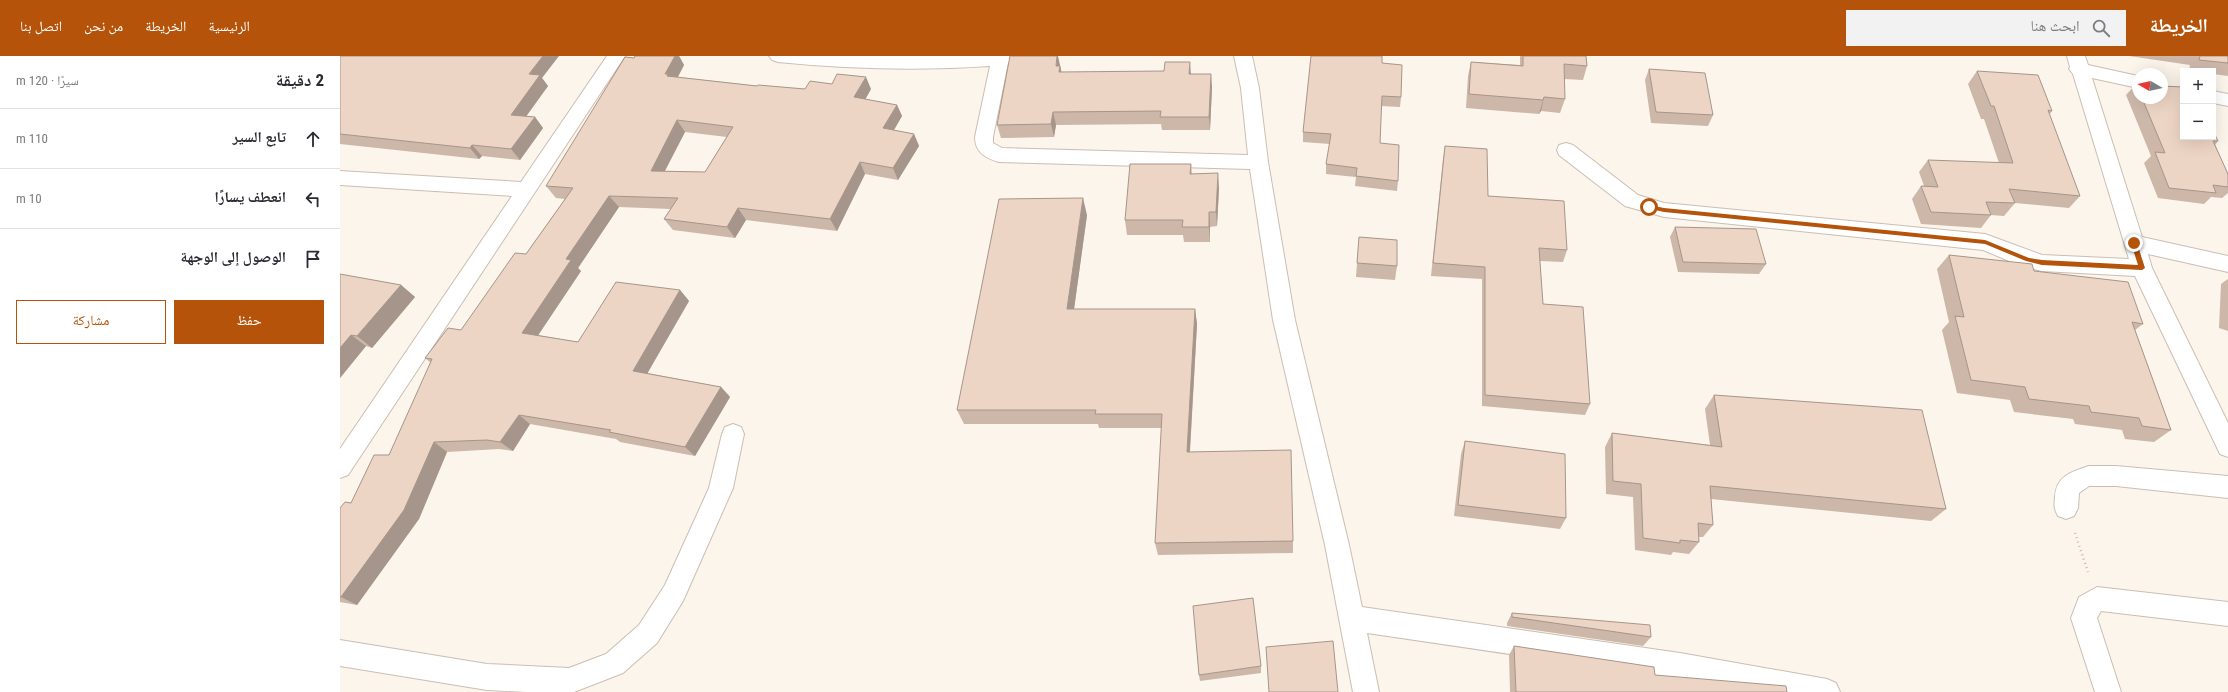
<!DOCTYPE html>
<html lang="ar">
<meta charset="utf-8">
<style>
:root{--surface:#fff;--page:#f2f2f3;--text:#2b2b33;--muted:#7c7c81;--line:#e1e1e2;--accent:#b45309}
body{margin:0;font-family:"Roboto Condensed","Noto Naskh Arabic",sans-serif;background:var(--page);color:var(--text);direction:rtl}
.controls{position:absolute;right:12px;top:12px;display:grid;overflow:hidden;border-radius:0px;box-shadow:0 4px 16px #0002}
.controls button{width:36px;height:36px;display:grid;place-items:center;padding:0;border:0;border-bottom:1px solid var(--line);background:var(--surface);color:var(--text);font:20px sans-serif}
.compass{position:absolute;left:1792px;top:12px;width:36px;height:36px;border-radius:50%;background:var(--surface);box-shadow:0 4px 16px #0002;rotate:279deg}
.stop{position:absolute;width:12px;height:12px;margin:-9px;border:3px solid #b45309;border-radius:50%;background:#fff}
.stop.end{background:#b45309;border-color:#fff;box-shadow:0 1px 4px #0008}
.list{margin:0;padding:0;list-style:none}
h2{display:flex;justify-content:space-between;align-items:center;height:52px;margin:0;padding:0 16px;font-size:17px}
h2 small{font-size:13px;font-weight:400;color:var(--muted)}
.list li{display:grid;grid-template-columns:26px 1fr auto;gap:12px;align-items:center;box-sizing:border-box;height:60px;padding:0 16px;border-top:1px solid var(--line)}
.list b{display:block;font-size:15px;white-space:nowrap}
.list em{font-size:13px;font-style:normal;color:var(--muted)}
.actions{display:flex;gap:8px;padding:12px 16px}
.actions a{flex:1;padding:9px 0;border:1px solid var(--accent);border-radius:0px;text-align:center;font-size:14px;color:var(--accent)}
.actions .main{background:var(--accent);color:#fff}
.icon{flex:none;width:22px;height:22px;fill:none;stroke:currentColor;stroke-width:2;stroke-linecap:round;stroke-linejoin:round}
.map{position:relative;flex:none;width:1888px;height:636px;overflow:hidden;direction:ltr}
header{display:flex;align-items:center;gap:24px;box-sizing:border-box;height:56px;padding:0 20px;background:var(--accent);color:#fff}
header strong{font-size:19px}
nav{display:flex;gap:22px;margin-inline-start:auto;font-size:14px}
.search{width:280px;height:36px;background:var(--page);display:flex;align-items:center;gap:10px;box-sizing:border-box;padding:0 14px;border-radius:0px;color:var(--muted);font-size:15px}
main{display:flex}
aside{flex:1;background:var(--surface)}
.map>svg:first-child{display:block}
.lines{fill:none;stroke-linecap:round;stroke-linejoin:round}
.minor-casing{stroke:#ccbdb2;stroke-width:2}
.path{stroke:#d3b8a8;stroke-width:2.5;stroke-dasharray:1 3.5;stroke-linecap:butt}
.minor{fill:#fff;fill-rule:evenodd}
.wall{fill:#ccb7a9;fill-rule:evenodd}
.shaded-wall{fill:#a6958a}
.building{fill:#edd5c5;stroke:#a6958a;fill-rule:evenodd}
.route{fill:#b45309}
</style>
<header>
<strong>الخريطة</strong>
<div class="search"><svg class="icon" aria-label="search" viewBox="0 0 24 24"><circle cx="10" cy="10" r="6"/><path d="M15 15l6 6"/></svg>ابحث هنا</div>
<nav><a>الرئيسية</a><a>الخريطة</a><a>من نحن</a><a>اتصل بنا</a></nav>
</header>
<main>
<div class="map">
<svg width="1888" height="636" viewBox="0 0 1888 636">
<rect width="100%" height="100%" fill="#fbf5eb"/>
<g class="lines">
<defs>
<g id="minor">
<path d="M 267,0 L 285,0 L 8,419 L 0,422 L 0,393 L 172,140 L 0,129 L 0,115 L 181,126 Z"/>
<path d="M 429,0 L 689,0 L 686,4 L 668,7 L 653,81 L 653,87 L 662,92 L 908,99 L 901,32 L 894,0 L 912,0 L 919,32 L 928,106 L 955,264 L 1009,489 L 1022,551 L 1340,597 L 1487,623 L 1496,627 L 1500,636 L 1413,636 L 1340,623 L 1027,577 L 1039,636 L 1013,636 L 985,489 L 933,264 L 910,113 L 659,106 C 645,102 635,96 635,81 L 650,10 C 579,15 509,13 438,6 L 432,4 Z"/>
<path d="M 1727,0 L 1745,0 L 1748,9 L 1798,20 L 1798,32 L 1752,22 L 1802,181 L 1888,200 L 1888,216 L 1808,198 L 1812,212 L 1888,367 L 1888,401 L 1880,398 L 1795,220 L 1702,215 L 1681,210 L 1643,194 L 1324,161 L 1285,150 L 1219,99 L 1217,94 L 1219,89 L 1226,87 L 1233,89 L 1298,139 L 1324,147 L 1645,178 L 1702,199 L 1789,203 L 1733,18 L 1729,13 L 1730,11 Z"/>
<path d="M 1873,35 L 1888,38 L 1888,50 L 1873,47 Z"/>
<path d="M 393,368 L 401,371 L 404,378 L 393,432 L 343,545 L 317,587 L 283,617 L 234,636 L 187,636 L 147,634 L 0,610 L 0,584 L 147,608 L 229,612 L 266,598 L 299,569 L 325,529 L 369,432 L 382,378 L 385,371 Z"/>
<path d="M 1749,410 L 1776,410 L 1888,420 L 1888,442 L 1776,430 L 1749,430 L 1739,437 L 1738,452 L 1734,460 L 1726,463 L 1718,460 C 1714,453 1714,449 1715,441 C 1716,420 1731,416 1749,410 Z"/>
<path d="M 1757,531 L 1888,546 L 1888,570 L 1761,555 L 1757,562 L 1781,636 L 1755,636 L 1731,562 L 1739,541 Z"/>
</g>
</defs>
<use href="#minor" class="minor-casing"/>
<path class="path" d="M 1735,477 L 1748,516"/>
<use href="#minor" class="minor"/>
</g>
<g class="wall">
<path d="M 0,0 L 202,22 L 208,30 L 186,60 L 195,61 L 203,72 L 180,104 L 142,100 L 139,103 L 0,88 Z"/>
<path d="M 295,0 L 339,0 L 344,9 L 338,21 L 417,30 L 465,33 L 531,33 L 525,43 L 557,49 L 562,60 L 554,74 L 574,78 L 579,90 L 558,124 L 525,118 L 497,175 L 406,164 L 395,182 L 333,174 L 324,163 L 331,153 L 279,151 L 238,212 L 241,215 L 198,279 L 238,286 L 340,234 L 349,245 L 307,317 L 381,331 L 390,341 L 355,400 L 280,386 L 276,383 L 190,368 L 173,395 L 159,393 L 107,396 L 79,463 L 17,549 L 0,546 L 0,452 L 11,447 L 49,399 L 91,307 L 85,302 L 121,274 L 186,198 L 225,143 L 216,142 L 206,130 ZM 345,76 L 387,81 L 365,116 L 325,115 Z"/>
<path d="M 1180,0 L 1246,0 L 1247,10 L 1243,24 L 1224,23 L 1225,43 L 1220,57 L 1201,55 L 1199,58 L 1126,52 L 1128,20 L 1131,6 L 1180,9 Z"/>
<path d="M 1789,0 L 1888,0 L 1888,20 L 1873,18 L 1873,15 L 1849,15 L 1850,9 Z"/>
<path d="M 1042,7 L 1061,41 L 1060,51 L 1041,50 L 1040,87 L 1058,125 L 1057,135 L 1015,130 L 1016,121 L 986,118 L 986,108 L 990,88 L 963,86 L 963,76 Z"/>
<path d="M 721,12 L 721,16 L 851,18 L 872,31 L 870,74 L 822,74 L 821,68 L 716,69 L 714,81 L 661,82 L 657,69 Z"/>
<path d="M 1309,13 L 1373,59 L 1368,70 L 1311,67 L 1305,24 Z"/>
<path d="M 1637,15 L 1712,55 L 1709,59 L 1740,140 L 1729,152 L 1675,147 L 1664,160 L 1651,159 L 1641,172 L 1581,168 L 1572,143 L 1581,130 L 1584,130 L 1579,116 L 1588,104 L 1659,107 L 1644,63 L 1641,63 L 1628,28 Z"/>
<path d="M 1796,28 L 1798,28 L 1798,42 L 1822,42 L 1878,85 L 1875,89 L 1888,118 L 1888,137 L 1882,142 L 1871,141 L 1864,148 L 1818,142 L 1804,107 L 1811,100 L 1786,39 Z"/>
<path d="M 1105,90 L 1148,140 L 1227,194 L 1223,206 L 1200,205 L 1203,248 L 1250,348 L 1245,359 L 1142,350 L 1142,223 L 1091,220 L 1103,103 Z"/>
<path d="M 851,108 L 852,118 L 879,132 L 877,170 L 870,171 L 870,186 L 844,186 L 843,179 L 787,179 L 785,164 Z"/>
<path d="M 747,159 L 734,253 L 855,253 L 857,268 L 850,396 L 953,485 L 953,497 L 818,499 L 815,487 L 822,372 L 759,372 L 758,368 L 624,368 L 617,354 Z"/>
<path d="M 1335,171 L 1426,208 L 1419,218 L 1338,216 L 1330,181 Z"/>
<path d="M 1019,181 L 1057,210 L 1055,224 L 1016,221 Z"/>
<path d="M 1609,199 L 1694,215 L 1803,268 L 1795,274 L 1831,374 L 1814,386 L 1785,383 L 1782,374 L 1735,368 L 1733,363 L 1674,356 L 1670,344 L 1617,337 L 1602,274 L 1609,266 L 1597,213 Z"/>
<path d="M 0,218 L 61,229 L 75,241 L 32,292 L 26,290 L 0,322 Z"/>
<path d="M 1888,223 L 1888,275 L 1879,272 L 1881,228 Z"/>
<path d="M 1374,339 L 1606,453 L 1591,465 L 1371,443 L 1373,469 L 1363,481 L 1358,481 L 1359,486 L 1349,498 L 1333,496 L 1331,499 L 1295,494 L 1293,441 L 1266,438 L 1265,391 L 1272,377 L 1370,389 L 1365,353 Z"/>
<path d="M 1125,385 L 1226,462 L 1220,473 L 1114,460 L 1121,398 Z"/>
<path d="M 1172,557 L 1311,581 L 1303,590 L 1167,570 L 1167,567 Z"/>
<path d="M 1174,590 L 1315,619 L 1447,636 L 1170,636 L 1169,599 Z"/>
<path d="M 921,610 L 921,617 L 860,625 L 859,619 Z"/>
</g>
<g class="shaded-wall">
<path d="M 203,0 L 219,0 L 202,22 L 208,30 L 180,69 L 171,59 L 189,18 Z"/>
<path d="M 335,0 L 339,0 L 344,9 L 334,28 L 325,18 Z"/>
<path d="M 717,0 L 718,0 L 723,23 L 716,10 Z"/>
<path d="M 850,6 L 851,19 L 849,18 Z"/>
<path d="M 871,18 L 872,31 L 870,74 L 869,61 Z"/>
<path d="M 526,21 L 531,33 L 520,53 L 514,41 Z"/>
<path d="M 1204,41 L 1201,55 L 1199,58 L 1203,44 Z"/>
<path d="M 557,49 L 562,60 L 548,84 L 543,72 Z"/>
<path d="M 713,56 L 716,69 L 714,81 L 711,68 Z"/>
<path d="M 195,61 L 203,72 L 180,104 L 171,93 Z"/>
<path d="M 337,64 L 345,76 L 319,126 L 311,115 Z"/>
<path d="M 574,78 L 579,90 L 558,124 L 553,112 Z"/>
<path d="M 132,89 L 142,100 L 139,103 L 130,92 Z"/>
<path d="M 520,106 L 525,118 L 497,175 L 490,163 Z"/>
<path d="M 878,117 L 879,132 L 877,170 L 876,156 Z"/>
<path d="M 269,140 L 279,151 L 238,212 L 241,215 L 193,287 L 182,277 L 226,203 Z"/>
<path d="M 743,142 L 747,159 L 732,268 L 727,253 Z"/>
<path d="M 398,152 L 406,164 L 395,182 L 387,171 Z"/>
<path d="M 869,156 L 870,171 L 870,186 L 869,171 Z"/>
<path d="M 61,229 L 75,241 L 32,292 L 17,280 Z"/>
<path d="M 340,234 L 349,245 L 303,325 L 293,315 Z"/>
<path d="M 855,253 L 857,268 L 849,409 L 847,396 Z"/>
<path d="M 11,279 L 26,290 L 0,322 L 0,292 Z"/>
<path d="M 381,331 L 390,341 L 355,400 L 345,391 Z"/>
<path d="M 179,359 L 190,368 L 173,395 L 160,386 Z"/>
<path d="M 94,386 L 107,396 L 79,463 L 17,549 L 1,541 Z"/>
</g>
<g class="building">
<path d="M 0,0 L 203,0 L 189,18 L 200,19 L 171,59 L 195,61 L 171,93 L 132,89 L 130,92 L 0,78 Z"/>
<path d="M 295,0 L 335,0 L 325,18 L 328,18 L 327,20 L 417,30 L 418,29 L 465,33 L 470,25 L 492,28 L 497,18 L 526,21 L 514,41 L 557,49 L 543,72 L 574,78 L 553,112 L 520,106 L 490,163 L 398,152 L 387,171 L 324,163 L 338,142 L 269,140 L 226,203 L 231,204 L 182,277 L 238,286 L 276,226 L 340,234 L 293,315 L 381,331 L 345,391 L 269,376 L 271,374 L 179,359 L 160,386 L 147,384 L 94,386 L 64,454 L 1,541 L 0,541 L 0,452 L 5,446 L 11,447 L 34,399 L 49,399 L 92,303 L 85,302 L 108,272 L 121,274 L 175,197 L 186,198 L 233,132 L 206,130 L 285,1 L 294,2 ZM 337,64 L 393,71 L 365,116 L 311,115 Z"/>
<path d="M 670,0 L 717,0 L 716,10 L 720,10 L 719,16 L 824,15 L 825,6 L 850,6 L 849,18 L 871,18 L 869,61 L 820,61 L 821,55 L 713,56 L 711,68 L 657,69 Z"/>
<path d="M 971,0 L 1042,0 L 1042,7 L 1062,9 L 1061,41 L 1042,40 L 1040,87 L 1059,89 L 1058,125 L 1016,120 L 1017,112 L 986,108 L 991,78 L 963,76 Z"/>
<path d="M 1183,0 L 1246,0 L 1247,10 L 1224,8 L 1225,43 L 1204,41 L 1203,44 L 1129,38 L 1131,6 L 1183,10 Z"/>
<path d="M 1860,0 L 1888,0 L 1888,7 L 1859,4 Z"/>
<path d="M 1309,13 L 1365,17 L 1373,59 L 1316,56 Z"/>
<path d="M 1637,15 L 1698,19 L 1712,55 L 1708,54 L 1740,140 L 1669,133 L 1675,147 L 1646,146 L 1651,159 L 1591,156 L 1581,130 L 1598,131 L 1588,104 L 1673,107 L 1654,50 L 1651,50 Z"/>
<path d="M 1822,30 L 1843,31 L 1843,81 L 1873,81 L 1873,75 L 1878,85 L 1873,85 L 1888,118 L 1888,131 L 1873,129 L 1876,137 L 1829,132 L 1815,96 L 1825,97 L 1802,42 L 1822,42 Z"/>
<path d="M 1105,90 L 1147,93 L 1148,140 L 1224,145 L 1227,194 L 1199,192 L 1203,248 L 1243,251 L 1250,348 L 1145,339 L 1145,211 L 1093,207 Z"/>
<path d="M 790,108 L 851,108 L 850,118 L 878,117 L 876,156 L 869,156 L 869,171 L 842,171 L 843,164 L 785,164 Z"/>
<path d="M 743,142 L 727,253 L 855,253 L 847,396 L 951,394 L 953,485 L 815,487 L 822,358 L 755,358 L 756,354 L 617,354 L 659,143 Z"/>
<path d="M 1335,171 L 1416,173 L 1426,208 L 1343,206 Z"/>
<path d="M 1019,181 L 1057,184 L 1057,210 L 1017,207 Z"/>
<path d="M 1609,199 L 1692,208 L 1694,215 L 1788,226 L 1803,268 L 1792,266 L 1831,374 L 1802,370 L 1799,362 L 1751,356 L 1749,350 L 1689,343 L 1685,331 L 1631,324 L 1615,260 L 1624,261 Z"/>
<path d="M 0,218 L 61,229 L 17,280 L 11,279 L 0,292 Z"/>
<path d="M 1374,339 L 1582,354 L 1606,453 L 1370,430 L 1373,469 L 1358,467 L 1359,486 L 1340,484 L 1340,487 L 1303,482 L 1301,428 L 1273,425 L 1272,377 L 1382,391 Z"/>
<path d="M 1125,385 L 1225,398 L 1226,462 L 1118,449 Z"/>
<path d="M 913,542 L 921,610 L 859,619 L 853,550 Z"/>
<path d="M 1172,557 L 1310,569 L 1311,581 L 1172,561 Z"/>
<path d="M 993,585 L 998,636 L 929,636 L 926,591 Z"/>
<path d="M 1174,590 L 1314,611 L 1315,619 L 1446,630 L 1447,636 L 1176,636 Z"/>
</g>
<path class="route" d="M 1309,149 L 1324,152 L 1645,184 L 1689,202 L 1702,204 L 1798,209 L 1791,187 L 1794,184 L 1797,187 L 1805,212 L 1802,214 L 1702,209 L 1686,205 L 1645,188 L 1324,156 L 1307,152 Z"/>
</svg>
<div class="controls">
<button>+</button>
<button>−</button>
</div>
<svg class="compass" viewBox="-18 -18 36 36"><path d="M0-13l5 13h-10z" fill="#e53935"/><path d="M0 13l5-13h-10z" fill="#7c7c81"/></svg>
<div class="stop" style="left:1309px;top:151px"></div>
<div class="stop end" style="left:1794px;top:187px"></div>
</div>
<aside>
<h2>2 دقيقة<small>سيرًا · 120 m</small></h2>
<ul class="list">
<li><svg class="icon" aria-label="ahead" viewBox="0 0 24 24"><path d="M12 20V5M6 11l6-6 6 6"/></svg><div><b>تابع السير</b></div><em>110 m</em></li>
<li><svg class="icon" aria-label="left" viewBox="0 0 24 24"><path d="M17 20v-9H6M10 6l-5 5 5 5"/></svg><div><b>انعطف يسارًا</b></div><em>10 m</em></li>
<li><svg class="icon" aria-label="arrive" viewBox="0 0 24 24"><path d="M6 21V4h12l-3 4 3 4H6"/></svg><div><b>الوصول إلى الوجهة</b></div></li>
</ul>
<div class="actions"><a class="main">حفظ</a><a>مشاركة</a></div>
</aside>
</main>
